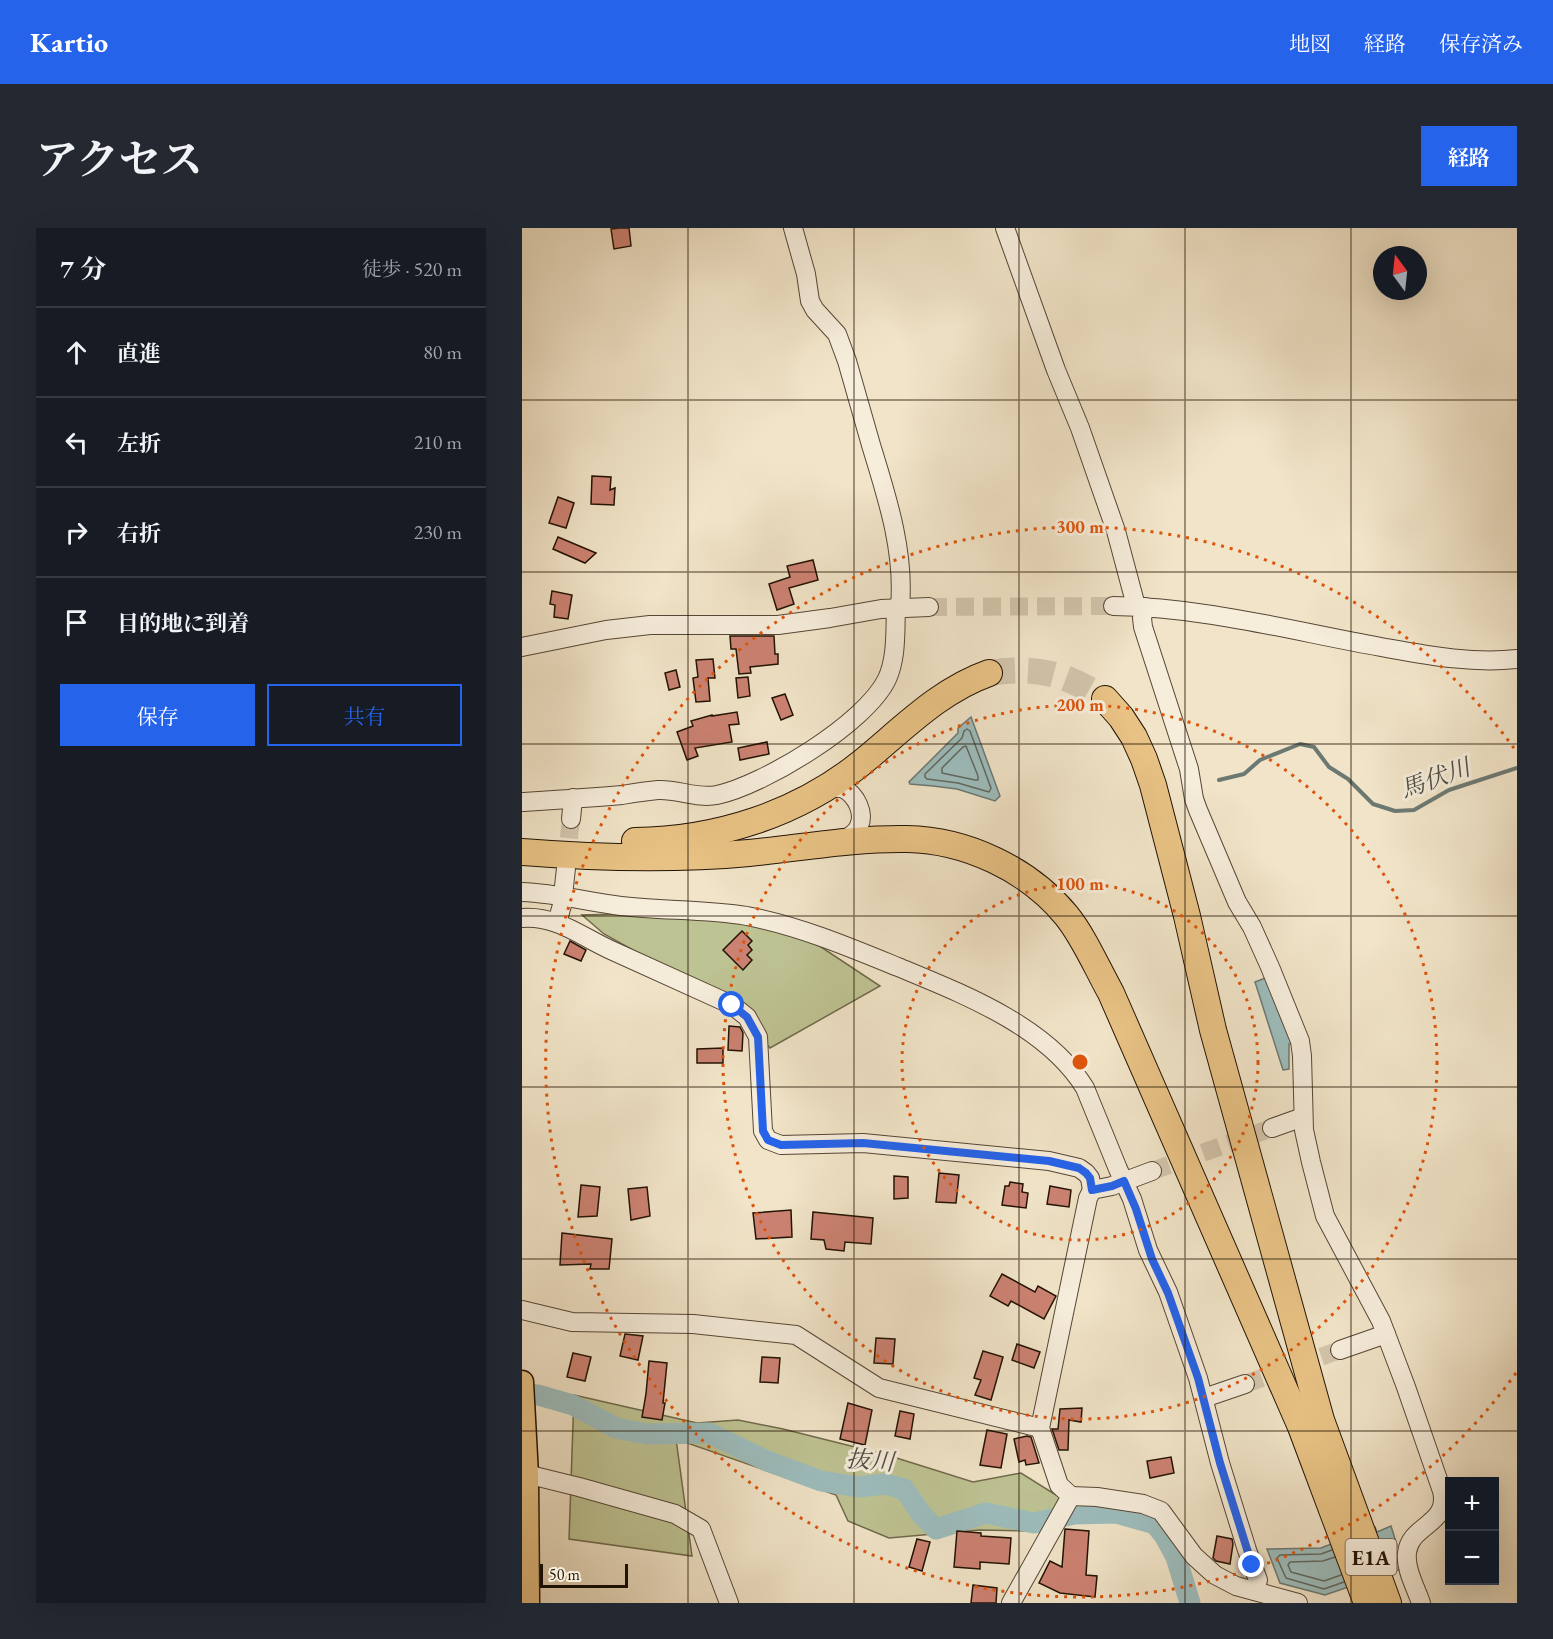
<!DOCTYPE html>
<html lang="ja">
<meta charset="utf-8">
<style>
:root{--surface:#171b24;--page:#242831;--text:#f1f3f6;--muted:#9ea1a6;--line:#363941;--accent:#2563eb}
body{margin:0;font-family:"EB Garamond","Noto Serif JP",serif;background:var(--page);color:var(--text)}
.controls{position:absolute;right:18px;bottom:18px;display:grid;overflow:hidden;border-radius:0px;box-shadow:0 6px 24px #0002}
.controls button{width:54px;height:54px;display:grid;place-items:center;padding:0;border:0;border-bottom:2px solid var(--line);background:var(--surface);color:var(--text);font:30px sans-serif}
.compass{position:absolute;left:851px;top:18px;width:54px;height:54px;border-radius:50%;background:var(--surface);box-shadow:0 6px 24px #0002;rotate:345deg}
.scale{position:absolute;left:18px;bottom:15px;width:88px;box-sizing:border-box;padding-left:6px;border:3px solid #221204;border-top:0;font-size:16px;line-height:21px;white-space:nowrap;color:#221204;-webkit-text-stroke:4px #f6eddb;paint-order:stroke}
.stop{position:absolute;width:18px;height:18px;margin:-14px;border:4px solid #2563eb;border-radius:50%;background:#fff}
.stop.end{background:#2563eb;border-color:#fff;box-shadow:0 2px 6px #0008}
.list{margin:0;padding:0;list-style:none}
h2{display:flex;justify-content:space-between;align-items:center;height:78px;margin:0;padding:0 24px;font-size:26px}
h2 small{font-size:20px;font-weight:400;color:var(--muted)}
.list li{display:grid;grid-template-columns:39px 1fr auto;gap:18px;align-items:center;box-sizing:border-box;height:90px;padding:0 24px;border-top:2px solid var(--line)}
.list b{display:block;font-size:22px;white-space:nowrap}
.list em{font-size:20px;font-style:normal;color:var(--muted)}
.actions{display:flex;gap:12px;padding:18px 24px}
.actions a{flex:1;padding:14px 0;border:2px solid var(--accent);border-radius:0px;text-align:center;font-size:21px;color:var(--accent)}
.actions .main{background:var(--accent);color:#fff}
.icon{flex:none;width:33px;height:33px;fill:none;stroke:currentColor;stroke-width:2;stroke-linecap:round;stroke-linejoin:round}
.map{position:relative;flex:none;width:995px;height:1375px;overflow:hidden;border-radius:0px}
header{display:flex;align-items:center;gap:36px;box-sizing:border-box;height:84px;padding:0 30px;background:var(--accent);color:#fff}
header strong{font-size:28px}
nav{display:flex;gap:33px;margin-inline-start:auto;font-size:21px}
.intro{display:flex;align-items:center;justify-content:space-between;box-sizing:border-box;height:144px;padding:0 36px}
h1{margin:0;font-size:42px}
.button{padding:15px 27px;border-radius:0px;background:var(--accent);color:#fff;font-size:21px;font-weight:700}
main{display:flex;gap:36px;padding:0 36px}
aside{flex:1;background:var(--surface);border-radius:0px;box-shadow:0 6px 24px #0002}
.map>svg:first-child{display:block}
.green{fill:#bec393;stroke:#706a4c;stroke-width:1.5}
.water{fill:#9dbdbd;stroke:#6c7973;stroke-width:1.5}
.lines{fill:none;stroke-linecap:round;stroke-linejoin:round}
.shore{stroke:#606860;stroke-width:1.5}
.stream{stroke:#6c7973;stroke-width:4}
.river{stroke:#9dbdbd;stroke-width:21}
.building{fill:#cc8272;stroke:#221204;stroke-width:1.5}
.minor-tunnel{stroke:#d2c4ab;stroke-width:18;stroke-dasharray:18 9;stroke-linecap:butt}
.highway-tunnel{stroke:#d2c4ab;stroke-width:26;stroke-dasharray:26 13;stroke-linecap:butt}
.minor-casing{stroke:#564635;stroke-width:20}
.major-casing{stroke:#221204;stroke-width:25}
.highway-casing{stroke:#221204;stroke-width:28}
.minor{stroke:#f6eddb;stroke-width:18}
.major{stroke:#e8c284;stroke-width:22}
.highway{stroke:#e8c284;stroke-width:26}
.route{stroke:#2563eb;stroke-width:8}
.grid{fill:none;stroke:#221204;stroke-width:1.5;stroke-opacity:0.55}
.ring{fill:none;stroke:#de550c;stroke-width:3;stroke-dasharray:3 6}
.labels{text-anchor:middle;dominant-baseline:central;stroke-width:6;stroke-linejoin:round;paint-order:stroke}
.shield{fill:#f6eddb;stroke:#625444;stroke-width:1.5}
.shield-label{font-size:21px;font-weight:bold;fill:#221204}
.water-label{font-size:24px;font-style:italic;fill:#4d4e45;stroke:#f6eddb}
.centre{fill:#de550c;stroke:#f6eddb;stroke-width:3}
.ring-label{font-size:18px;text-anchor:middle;font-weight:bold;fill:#de550c;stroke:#f6eddb;stroke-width:6;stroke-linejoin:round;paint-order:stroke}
</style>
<header>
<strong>Kartio</strong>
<nav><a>地図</a><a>経路</a><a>保存済み</a></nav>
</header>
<div class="intro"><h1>アクセス</h1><a class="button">経路</a></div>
<main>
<aside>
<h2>7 分<small>徒歩 · 520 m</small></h2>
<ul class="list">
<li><svg class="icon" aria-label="ahead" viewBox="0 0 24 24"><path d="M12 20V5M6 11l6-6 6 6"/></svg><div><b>直進</b></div><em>80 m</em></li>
<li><svg class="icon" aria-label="left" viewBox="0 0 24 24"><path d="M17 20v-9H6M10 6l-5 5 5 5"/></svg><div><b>左折</b></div><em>210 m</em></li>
<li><svg class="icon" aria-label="right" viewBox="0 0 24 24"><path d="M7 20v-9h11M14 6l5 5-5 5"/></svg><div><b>右折</b></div><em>230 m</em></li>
<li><svg class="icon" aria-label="arrive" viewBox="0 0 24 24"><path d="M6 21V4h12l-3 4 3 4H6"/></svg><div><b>目的地に到着</b></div></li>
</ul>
<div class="actions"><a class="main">保存</a><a>共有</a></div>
</aside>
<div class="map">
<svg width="995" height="1375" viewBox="0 0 995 1375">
<rect width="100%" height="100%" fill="#f1e4c8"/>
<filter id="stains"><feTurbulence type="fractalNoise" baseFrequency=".00333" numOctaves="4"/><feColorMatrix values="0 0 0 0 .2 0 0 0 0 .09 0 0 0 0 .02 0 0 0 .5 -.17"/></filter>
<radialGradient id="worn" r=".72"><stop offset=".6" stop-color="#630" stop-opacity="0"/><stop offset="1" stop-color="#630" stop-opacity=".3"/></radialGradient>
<g class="green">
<path d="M 174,684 L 287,711 L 358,758 L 248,820 L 210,777 L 82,706 L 60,687 Z"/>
<path d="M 52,1167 L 175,1195 L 216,1192 L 261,1201 L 365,1227 L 451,1254 L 499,1245 L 542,1272 L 516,1303 L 457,1302 L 367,1310 L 326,1293 L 314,1267 L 154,1211 L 170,1328 L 47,1311 Z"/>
</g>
<g class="water">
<path d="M 449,489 L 478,568 L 473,573 L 435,561 L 411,558 L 388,556 L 387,554 L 436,505 L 436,500 Z"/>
<path d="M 746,749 L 772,814 L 767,816 L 767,841 L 761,842 L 733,754 Z"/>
<path d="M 869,1298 L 875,1317 L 873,1328 L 879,1341 L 803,1367 L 758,1355 L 745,1321 L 799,1320 L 853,1299 L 855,1304 Z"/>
</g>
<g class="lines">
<g class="shore">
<path d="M 445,501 L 448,503 L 469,560 L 467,564 L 436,555 L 405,551 L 403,549 L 403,546 L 440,510 L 442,503 Z"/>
<path d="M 444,518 L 456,548 L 456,552 L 453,552 L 420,545 L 420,540 L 441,519 Z"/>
<path d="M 810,1322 L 799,1326 L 758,1327 L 755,1330 L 764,1350 L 802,1361 L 822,1354"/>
<path d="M 813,1329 L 801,1333 L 768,1334 L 766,1337 L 769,1344 L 802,1353 L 819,1347"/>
</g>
<path class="stream" d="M 697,552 L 722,546 L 738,532 L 778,516 L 792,519 L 807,539 L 826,551 L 851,576 L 873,583 L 892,582 L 927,562 L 995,540"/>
<path class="river" d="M 0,1166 L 16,1167 L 51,1177 L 94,1200 L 125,1206 L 187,1205 L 245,1233 L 299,1253 L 336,1259 L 363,1256 L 382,1261 L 400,1287 L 414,1301 L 464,1285 L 512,1295 L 552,1286 L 594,1285 L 633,1296 L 642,1307 L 654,1329 L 668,1375"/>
</g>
<g class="building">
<path d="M 97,0 L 107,0 L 109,18 L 92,21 L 89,1 Z"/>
<path d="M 70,248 L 89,249 L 88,262 L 93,260 L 92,277 L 69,276 Z"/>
<path d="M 36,269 L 52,275 L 44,300 L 27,295 Z"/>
<path d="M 36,309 L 74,325 L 63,335 L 31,321 Z"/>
<path d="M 291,332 L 296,352 L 267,360 L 272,376 L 255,382 L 247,356 L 268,349 L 265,338 Z"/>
<path d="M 30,363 L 50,367 L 46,391 L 32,389 L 33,377 L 28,376 Z"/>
<path d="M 208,408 L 252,408 L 253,426 L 256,426 L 256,436 L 228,439 L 229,445 L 217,446 L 214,421 L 209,421 Z"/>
<path d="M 191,431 L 193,450 L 186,450 L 188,473 L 174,474 L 171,450 L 176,449 L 174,432 Z"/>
<path d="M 154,442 L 158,459 L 147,462 L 143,445 Z"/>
<path d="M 226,449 L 228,468 L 216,470 L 214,450 Z"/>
<path d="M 263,466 L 271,487 L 259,492 L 250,470 Z"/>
<path d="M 215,484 L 217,496 L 207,497 L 210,514 L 173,520 L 176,528 L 165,532 L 155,504 L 171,498 L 169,493 L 190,487 L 190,488 Z"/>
<path d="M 245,514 L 247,526 L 218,532 L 216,520 Z"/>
<path d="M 220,703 L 230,713 L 226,717 L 230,722 L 225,727 L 230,732 L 221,742 L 201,722 Z"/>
<path d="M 48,713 L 64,722 L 59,733 L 42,726 Z"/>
<path d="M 207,798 L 218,799 L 221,805 L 220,823 L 206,822 Z"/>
<path d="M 201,820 L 201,835 L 175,835 L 175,821 Z"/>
<path d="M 417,945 L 437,947 L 434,975 L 414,974 Z"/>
<path d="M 372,948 L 386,949 L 386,970 L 372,971 Z"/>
<path d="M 488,954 L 501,956 L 500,964 L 506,965 L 504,980 L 480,977 L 483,958 L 487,958 Z"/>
<path d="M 59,957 L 78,959 L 75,988 L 56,989 Z"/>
<path d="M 528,958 L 549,962 L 547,979 L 525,976 Z"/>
<path d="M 125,959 L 128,988 L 109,992 L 106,961 Z"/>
<path d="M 269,982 L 270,1009 L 234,1011 L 231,985 Z"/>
<path d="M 291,984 L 351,990 L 349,1016 L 323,1014 L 322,1023 L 304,1021 L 302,1012 L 289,1011 Z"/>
<path d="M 40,1005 L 90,1011 L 87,1041 L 68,1041 L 69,1036 L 38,1037 Z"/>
<path d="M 480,1046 L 513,1064 L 516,1058 L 534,1068 L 522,1091 L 489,1073 L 486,1078 L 468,1068 Z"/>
<path d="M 103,1106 L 121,1108 L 116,1132 L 98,1128 Z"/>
<path d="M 354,1110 L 373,1111 L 371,1136 L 352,1135 Z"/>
<path d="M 495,1116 L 518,1124 L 512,1140 L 490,1132 Z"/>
<path d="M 461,1123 L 481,1129 L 469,1172 L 453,1167 L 459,1152 L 452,1150 Z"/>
<path d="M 51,1125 L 69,1129 L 63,1153 L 45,1149 Z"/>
<path d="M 240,1129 L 258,1130 L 256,1155 L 238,1154 Z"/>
<path d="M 127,1133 L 145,1135 L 141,1175 L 143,1175 L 140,1192 L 120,1189 L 124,1166 Z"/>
<path d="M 326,1175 L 350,1182 L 343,1217 L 318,1211 Z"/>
<path d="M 560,1180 L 559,1194 L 547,1192 L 546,1222 L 537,1222 L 530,1201 L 536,1201 L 538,1181 Z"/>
<path d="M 378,1183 L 392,1186 L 388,1211 L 373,1208 Z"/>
<path d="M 465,1202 L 485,1206 L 479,1240 L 458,1237 Z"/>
<path d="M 505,1208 L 509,1209 L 517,1235 L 504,1237 L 503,1232 L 497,1234 L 492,1211 Z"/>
<path d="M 649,1229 L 652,1245 L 628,1250 L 625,1233 Z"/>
<path d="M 543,1301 L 567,1303 L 564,1347 L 575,1348 L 573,1369 L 538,1365 L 517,1355 L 528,1333 L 540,1339 Z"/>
<path d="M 435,1303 L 459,1305 L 459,1308 L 489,1310 L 487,1336 L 458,1334 L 458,1341 L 432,1339 Z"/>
<path d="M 695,1308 L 710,1311 L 711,1316 L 708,1336 L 694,1333 L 691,1330 Z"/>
<path d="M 395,1311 L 408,1314 L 400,1343 L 387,1339 Z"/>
<path d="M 451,1357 L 475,1360 L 474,1375 L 449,1375 Z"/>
</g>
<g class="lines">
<g class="minor-tunnel">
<path d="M 407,379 L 591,378"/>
<path d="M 44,637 L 49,591"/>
<path d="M 630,943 L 750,900"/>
<path d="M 723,1156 L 818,1122"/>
</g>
<path class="highway-tunnel" d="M 467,445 C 515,438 543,445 583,471"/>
<defs>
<g id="minor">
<path d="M 271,0 L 284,46 L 288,73 L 293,82 L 315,106 L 325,133 C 333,161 341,189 349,217 C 365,269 383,324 378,379"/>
<path d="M 483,0 L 534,142 L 558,200 L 594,303 L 614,378"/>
<path d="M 591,378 C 682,379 770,403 859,419 C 904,427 949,436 995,431"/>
<path d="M 623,379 L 620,390 L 621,399 L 667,541 L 672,571 L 676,582 L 715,674 L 730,699 L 748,739 L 778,813 L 780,828 L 782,902 L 789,934 L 803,988 L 859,1093 L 884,1159 L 920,1263 C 928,1297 888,1296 885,1325 C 883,1341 894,1360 899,1375"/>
<path d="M 0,419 L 84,402 L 128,397 L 256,397 L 308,390 L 359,381 L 407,379"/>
<path d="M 303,560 C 309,560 317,559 322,561 C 334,567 343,585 337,598 C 334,606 325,610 319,614"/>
<path d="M 0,574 C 33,572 67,570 100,567 C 112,565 124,563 136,562 C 156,561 175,571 195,567 C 242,557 344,495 365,451 C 375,429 373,403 374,379"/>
<path d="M 49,591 L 51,570"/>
<path d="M 0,664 C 33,665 66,674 99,678 C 141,683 183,681 225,688 C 277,698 327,719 376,739 C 441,766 525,798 563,860 L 596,941 L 610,971 L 626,1022 L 646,1064 L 676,1150 L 698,1235 L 725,1322 L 736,1352 L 733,1363"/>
<path d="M 0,690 C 35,687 61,710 91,723 C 130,741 170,759 210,777 L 225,789 L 236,809 L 241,903 L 246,912 L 259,917 L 341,915 L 527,933 L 557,940 L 564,945 L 568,950 L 570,962"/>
<path d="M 35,695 L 40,677 L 44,640"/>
<path d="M 750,900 L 781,889"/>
<path d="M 0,1082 L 50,1094 L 171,1096 L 274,1107 L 357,1160 L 518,1200"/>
<path d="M 818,1122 L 864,1106"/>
<path d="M 682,1170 L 723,1156"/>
<path d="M 0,1245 L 57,1259 L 153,1286 L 179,1301 L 207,1375"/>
<path d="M 549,1268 L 575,1269 L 621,1276 L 639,1283 L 672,1328 L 693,1347 L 714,1358 L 776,1375"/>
<path d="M 489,1375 L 549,1268 L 537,1257 L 518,1200 L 566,970 L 570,962 L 590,958 L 630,943"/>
</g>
<path id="major" d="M 0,1154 L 5,1247 L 6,1375"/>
<g id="highway">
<path d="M 583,471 L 599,489 L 612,509 L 622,531 L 631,557 L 665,688 L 691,802 L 799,1192 L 866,1375"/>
<path d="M 113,613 C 193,612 274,587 338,536 C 379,503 416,463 467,445"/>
<path d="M 0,624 C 76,630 151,632 227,625 C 279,620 332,610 385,611 C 444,612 506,641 544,687 C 562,709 575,740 589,765 L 779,1199 L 845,1375"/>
</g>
</defs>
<use href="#minor" class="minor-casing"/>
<use href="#major" class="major-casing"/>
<use href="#highway" class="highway-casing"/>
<use href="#minor" class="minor"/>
<use href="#major" class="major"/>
<use href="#highway" class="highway"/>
</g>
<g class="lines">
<path class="route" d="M 210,777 L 225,789 L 236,809 L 241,903 L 246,912 L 259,917 L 341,915 L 527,933 L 557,940 L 564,945 L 568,950 L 570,962 L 590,958 L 602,953 L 614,981 L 630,1031 L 646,1065 L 676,1150 L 698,1235 L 730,1337"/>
</g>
<path class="grid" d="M 166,0 L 166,1375M 332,0 L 332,1375M 497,0 L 497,1375M 663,0 L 663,1375M 829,0 L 829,1375M 0,172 L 995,172M 0,344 L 995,344M 0,516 L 995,516M 0,688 L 995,688M 0,859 L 995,859M 0,1031 L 995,1031M 0,1203 L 995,1203"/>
<g class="ring">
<circle cx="558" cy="834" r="178"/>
<circle cx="558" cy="834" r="357"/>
<path d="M994 1145A535 535 0 1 1 994 523"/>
</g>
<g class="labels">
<rect class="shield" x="823.5" y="1311" width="51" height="36" rx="4.5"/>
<g class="shield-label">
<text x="849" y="1329">E1A</text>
</g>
<g class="water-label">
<text transform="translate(913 550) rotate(-20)">馬伏川</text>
<text transform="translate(348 1232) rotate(4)">抜川</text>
</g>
</g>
<circle cx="558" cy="834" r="9" class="centre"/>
<g class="ring-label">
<text x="558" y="305">300 m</text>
<text x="558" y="483">200 m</text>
<text x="558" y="662">100 m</text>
</g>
<rect width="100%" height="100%" filter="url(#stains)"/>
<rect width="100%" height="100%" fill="url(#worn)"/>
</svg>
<div class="controls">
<button>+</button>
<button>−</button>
</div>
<svg class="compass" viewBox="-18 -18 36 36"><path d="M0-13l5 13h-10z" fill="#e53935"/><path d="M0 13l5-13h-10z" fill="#9ea1a6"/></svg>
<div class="scale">50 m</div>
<div class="stop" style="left:210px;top:777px"></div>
<div class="stop end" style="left:730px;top:1337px"></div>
</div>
</main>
